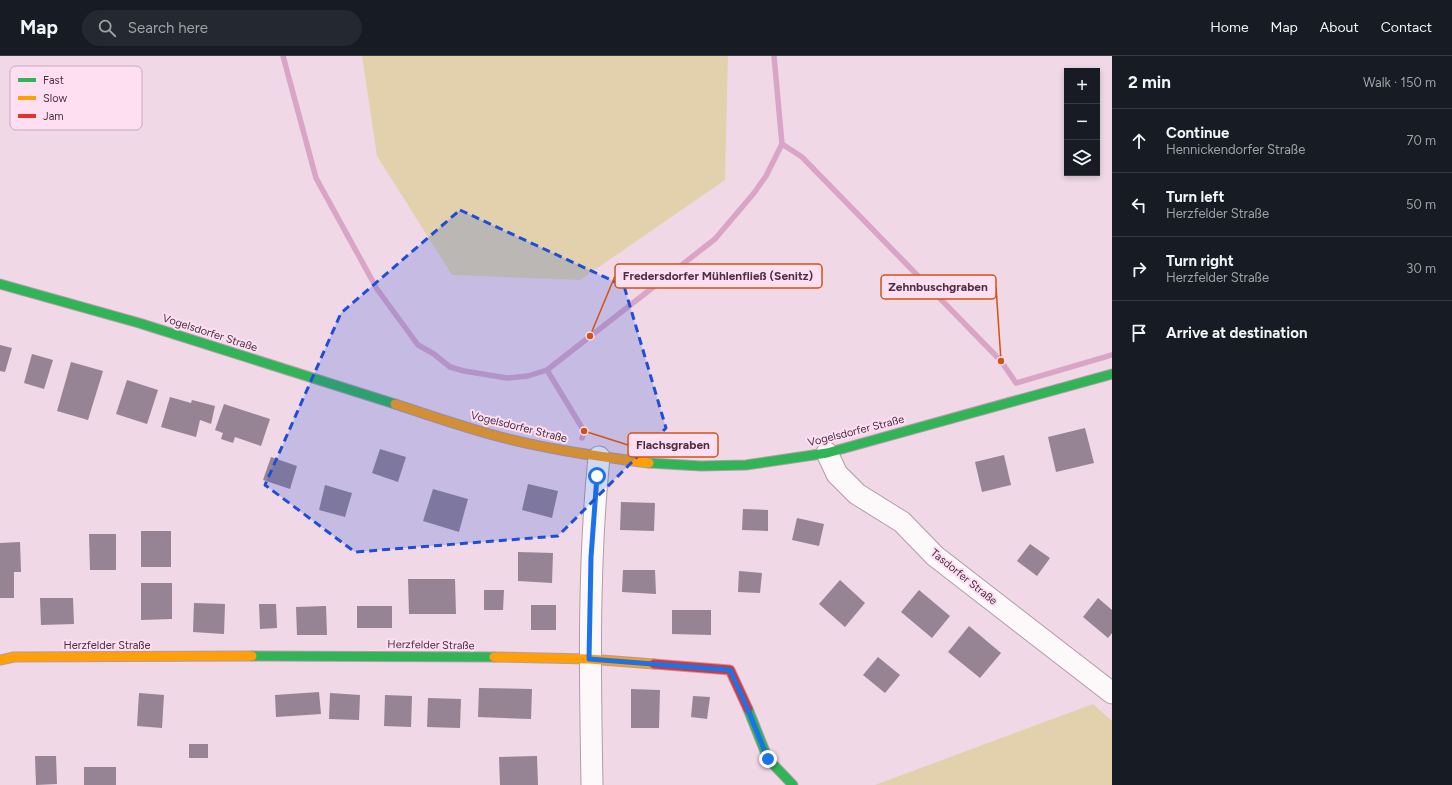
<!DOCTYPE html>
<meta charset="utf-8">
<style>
:root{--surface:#171b24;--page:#242831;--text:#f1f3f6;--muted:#9ea1a6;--line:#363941}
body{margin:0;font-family:Figtree,sans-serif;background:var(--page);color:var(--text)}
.controls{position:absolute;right:12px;top:12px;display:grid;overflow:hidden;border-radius:0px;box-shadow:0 2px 6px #0003}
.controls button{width:36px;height:36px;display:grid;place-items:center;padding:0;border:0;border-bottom:1px solid var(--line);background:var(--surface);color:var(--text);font:20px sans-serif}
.stop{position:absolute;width:12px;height:12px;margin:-9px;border:3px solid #1a73e8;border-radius:50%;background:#fff}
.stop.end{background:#1a73e8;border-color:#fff;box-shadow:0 1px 4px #0008}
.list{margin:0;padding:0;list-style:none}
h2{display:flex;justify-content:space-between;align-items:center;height:52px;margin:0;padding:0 16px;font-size:17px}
h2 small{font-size:13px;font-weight:400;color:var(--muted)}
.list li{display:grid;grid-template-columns:26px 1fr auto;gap:12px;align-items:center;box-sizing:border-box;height:64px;padding:0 16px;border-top:1px solid var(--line)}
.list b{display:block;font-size:15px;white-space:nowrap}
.list p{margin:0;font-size:13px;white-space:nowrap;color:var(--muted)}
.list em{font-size:13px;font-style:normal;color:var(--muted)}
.icon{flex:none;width:22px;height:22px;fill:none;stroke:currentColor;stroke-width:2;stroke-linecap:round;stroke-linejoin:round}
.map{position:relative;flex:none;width:1112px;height:729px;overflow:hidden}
header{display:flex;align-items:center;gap:24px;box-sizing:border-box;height:56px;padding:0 20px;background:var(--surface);border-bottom:1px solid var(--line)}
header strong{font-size:19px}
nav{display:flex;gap:22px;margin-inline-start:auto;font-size:14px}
.search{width:280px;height:36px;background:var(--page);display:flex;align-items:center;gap:10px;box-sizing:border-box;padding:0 14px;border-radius:22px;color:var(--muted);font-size:15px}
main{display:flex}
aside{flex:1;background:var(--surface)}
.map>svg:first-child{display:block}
.green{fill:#e3d1ad}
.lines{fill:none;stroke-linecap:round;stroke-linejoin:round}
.stream{stroke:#daa4c6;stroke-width:5.5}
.building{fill:#968394}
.street-casing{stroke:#b29baa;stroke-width:23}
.fast-casing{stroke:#b29baa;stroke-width:11}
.slow-casing{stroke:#b29baa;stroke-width:11}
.jam-casing{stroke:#b29baa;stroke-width:11}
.street{stroke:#fdf9fb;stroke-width:21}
.fast{stroke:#30b455;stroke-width:9}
.slow{stroke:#ff9f0a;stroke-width:9}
.jam{stroke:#e5322d;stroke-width:9}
.route{stroke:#1a73e8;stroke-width:5}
.marked{fill:#1d4ed8;fill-opacity:0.2;stroke:#1d4ed8;stroke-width:3;stroke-dasharray:8 5;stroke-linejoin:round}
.labels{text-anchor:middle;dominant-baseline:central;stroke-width:4;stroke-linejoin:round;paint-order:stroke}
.street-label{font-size:11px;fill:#4c2f42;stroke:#fedff2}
.key{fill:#fedff2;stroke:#c9aabd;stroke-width:1}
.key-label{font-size:11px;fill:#4c2f42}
.leader{fill:none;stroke:#d15314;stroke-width:1.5}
.callout-dot{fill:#d15314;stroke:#fedff2;stroke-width:1.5}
.callout{fill:#fedff2;stroke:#d15314;stroke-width:1.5}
.callout-label{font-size:12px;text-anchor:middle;font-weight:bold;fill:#4c2f42}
</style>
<header>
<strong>Map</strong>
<div class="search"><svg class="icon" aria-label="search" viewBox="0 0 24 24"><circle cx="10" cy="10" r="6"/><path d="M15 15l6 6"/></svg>Search here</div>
<nav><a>Home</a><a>Map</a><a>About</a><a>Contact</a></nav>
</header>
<main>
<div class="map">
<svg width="1112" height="729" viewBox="0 0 1112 729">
<rect width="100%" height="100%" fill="#f0d8e6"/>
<g class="green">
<path d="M 362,0 L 728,0 L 725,124 L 580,224 L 452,219 L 377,100 Z"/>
<path d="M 1093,648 L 1112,665 L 1112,729 L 875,729 Z"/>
</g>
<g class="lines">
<g class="stream">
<path d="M 283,0 L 316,122 L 377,233 L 418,289 L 434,298 L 450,311 L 464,315 L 507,322 L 528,320 L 547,314 L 715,183 L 754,137 L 766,120 L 782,88 L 774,0"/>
<path d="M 782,88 L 802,101 L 1001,305 L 1016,327 L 1112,299"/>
<path d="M 547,314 L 584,375 L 582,382"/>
</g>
</g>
<g class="building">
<path d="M 0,289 L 12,292 L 5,316 L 0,315 Z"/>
<path d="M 32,298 L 53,304 L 44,333 L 24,327 Z"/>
<path d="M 71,306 L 103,315 L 88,364 L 57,355 Z"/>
<path d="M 127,324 L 158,334 L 147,368 L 116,358 Z"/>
<path d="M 170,341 L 191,347 L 192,344 L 215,350 L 211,368 L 200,364 L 196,381 L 161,371 Z"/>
<path d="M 224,348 L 270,363 L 261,390 L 235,381 L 233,387 L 221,383 L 223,377 L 215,374 Z"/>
<path d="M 1085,372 L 1094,407 L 1056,416 L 1048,381 Z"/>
<path d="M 380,393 L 406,401 L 398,426 L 372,417 Z"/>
<path d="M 1004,399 L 1011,429 L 982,436 L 975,406 Z"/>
<path d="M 271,401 L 297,410 L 290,433 L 263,424 Z"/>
<path d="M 528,428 L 558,435 L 552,462 L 522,454 Z"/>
<path d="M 325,429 L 352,437 L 345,461 L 319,454 Z"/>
<path d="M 433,433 L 468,443 L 459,476 L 423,465 Z"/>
<path d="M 621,446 L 655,447 L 654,475 L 620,474 Z"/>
<path d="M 743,453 L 768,454 L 768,475 L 742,474 Z"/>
<path d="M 797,462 L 824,468 L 819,490 L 792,484 Z"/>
<rect x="141" y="475" width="30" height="36"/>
<path d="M 89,478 L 116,478 L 116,514 L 90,514 Z"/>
<path d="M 20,486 L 21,516 L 14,516 L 14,542 L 0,542 L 0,487 Z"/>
<path d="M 1030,488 L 1050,502 L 1037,520 L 1017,505 Z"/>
<path d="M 518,496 L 553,497 L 552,527 L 518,525 Z"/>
<path d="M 623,514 L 655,514 L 656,538 L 622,536 Z"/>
<path d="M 739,515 L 762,517 L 760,537 L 738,536 Z"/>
<path d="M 408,523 L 455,523 L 456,558 L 409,558 Z"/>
<path d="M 840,524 L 865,547 L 845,571 L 819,548 Z"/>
<path d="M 141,527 L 172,527 L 172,563 L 141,564 Z"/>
<path d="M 484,534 L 504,534 L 503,554 L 484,554 Z"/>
<path d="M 919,534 L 950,560 L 932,582 L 901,556 Z"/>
<path d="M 40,542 L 73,542 L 74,568 L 41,569 Z"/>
<path d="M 1098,542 L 1112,554 L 1112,577 L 1108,582 L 1083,561 Z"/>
<path d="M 194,547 L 225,548 L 224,578 L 193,576 Z"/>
<path d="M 259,548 L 276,548 L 277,572 L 260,573 Z"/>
<rect x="531" y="549" width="25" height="25"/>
<path d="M 326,550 L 327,579 L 297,579 L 296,551 Z"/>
<rect x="357" y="550" width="35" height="22"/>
<path d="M 672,554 L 711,554 L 711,579 L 672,578 Z"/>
<path d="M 969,570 L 1001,597 L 980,622 L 948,596 Z"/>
<path d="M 878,601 L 900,619 L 885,637 L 863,619 Z"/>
<path d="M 479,632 L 532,633 L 531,663 L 478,661 Z"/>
<path d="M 631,633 L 660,634 L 659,672 L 631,672 Z"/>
<path d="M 319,636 L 321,658 L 276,661 L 275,639 Z"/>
<path d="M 139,637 L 164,639 L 162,672 L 137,670 Z"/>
<path d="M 330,637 L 360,639 L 359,664 L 329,663 Z"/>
<path d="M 385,639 L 412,640 L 411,671 L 384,670 Z"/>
<path d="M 693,640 L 710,641 L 707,663 L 691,661 Z"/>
<path d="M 428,642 L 461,643 L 460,672 L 427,671 Z"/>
<rect x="189" y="688" width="19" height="14"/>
<path d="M 35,700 L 56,700 L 57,728 L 36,729 Z"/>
<path d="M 537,700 L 538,729 L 500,729 L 499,701 Z"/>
<rect x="84" y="711" width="32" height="18"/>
</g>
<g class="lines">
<defs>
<g id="street">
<path d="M 827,397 L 837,418 L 857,438 L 902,466 L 935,500 L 1112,637"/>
<path d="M 592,729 C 590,619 588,510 599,401"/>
</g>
<g id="fast">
<path d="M 0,228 L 139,267 L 395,348"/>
<path d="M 649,407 L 701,410 L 746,409 L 827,397 L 1112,318"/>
<path d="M 252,600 L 494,601"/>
<path d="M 748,653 L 768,703 L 793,729"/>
</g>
<g id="slow">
<path d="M 395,348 C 425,358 455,368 486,377 C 539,392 594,400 649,407"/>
<path d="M 494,601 L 589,603 L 654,608"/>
<path d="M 0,604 L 14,601 L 252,600"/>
</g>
<path id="jam" d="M 654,608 L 730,614 L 748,653"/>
</defs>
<use href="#street" class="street-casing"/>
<use href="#fast" class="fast-casing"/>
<use href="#slow" class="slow-casing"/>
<use href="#jam" class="jam-casing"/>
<use href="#street" class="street"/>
<use href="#fast" class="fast"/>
<use href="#slow" class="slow"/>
<use href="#jam" class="jam"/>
</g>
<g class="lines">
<path class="route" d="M 597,420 L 591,501 L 589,603 L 730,614 L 746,649 L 768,703"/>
</g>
<path class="marked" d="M 460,154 L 624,230 L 666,372 L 558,480 L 355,496 L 265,429 L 341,257 Z"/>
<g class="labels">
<g class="street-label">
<text transform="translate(210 277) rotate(18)">Vogelsdorfer Straße</text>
<text transform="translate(519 371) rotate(14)">Vogelsdorfer Straße</text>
<text transform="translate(856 375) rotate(-14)">Vogelsdorfer Straße</text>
<text transform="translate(964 521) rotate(39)">Tasdorfer Straße</text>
<text x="107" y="589">Herzfelder Straße</text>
<text transform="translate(431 589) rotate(1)">Herzfelder Straße</text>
</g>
</g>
<rect x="10" y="10" width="132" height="64" rx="6" class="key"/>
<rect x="18" y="22" width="18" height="4" fill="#30b455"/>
<rect x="18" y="40" width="18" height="4" fill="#ff9f0a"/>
<rect x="18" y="58" width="18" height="4" fill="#e5322d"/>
<g class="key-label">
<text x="43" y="28">Fast</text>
<text x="43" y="46">Slow</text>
<text x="43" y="64">Jam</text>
</g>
<path class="leader" d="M590 280L615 220M1001 305L996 231M584 375L628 389"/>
<g class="callout-dot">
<circle cx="590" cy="280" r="4"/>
<circle cx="1001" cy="305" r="4"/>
<circle cx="584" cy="375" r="4"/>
</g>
<g class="callout">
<rect x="615" y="208" width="207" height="24" rx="4"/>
<rect x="881" y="219" width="115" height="24" rx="4"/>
<rect x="628" y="377" width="90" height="24" rx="4"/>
</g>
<g class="callout-label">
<text x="718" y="224">Fredersdorfer Mühlenfließ (Senitz)</text>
<text x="938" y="235">Zehnbuschgraben</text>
<text x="673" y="393">Flachsgraben</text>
</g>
</svg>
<div class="controls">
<button>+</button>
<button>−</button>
<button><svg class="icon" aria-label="layers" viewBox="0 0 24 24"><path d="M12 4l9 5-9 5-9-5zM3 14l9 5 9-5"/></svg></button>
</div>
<div class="stop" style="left:597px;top:420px"></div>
<div class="stop end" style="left:768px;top:703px"></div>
</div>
<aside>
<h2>2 min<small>Walk · 150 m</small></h2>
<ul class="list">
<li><svg class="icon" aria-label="ahead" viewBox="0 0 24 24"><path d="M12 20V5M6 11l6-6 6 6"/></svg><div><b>Continue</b><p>Hennickendorfer Straße</p></div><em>70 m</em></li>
<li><svg class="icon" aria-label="left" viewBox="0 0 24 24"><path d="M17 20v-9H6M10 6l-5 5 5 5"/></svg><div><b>Turn left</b><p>Herzfelder Straße</p></div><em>50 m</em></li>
<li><svg class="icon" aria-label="right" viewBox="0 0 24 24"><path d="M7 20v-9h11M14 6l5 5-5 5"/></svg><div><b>Turn right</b><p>Herzfelder Straße</p></div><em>30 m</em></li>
<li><svg class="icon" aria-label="arrive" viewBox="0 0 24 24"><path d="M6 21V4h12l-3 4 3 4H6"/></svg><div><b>Arrive at destination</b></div></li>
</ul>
</aside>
</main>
